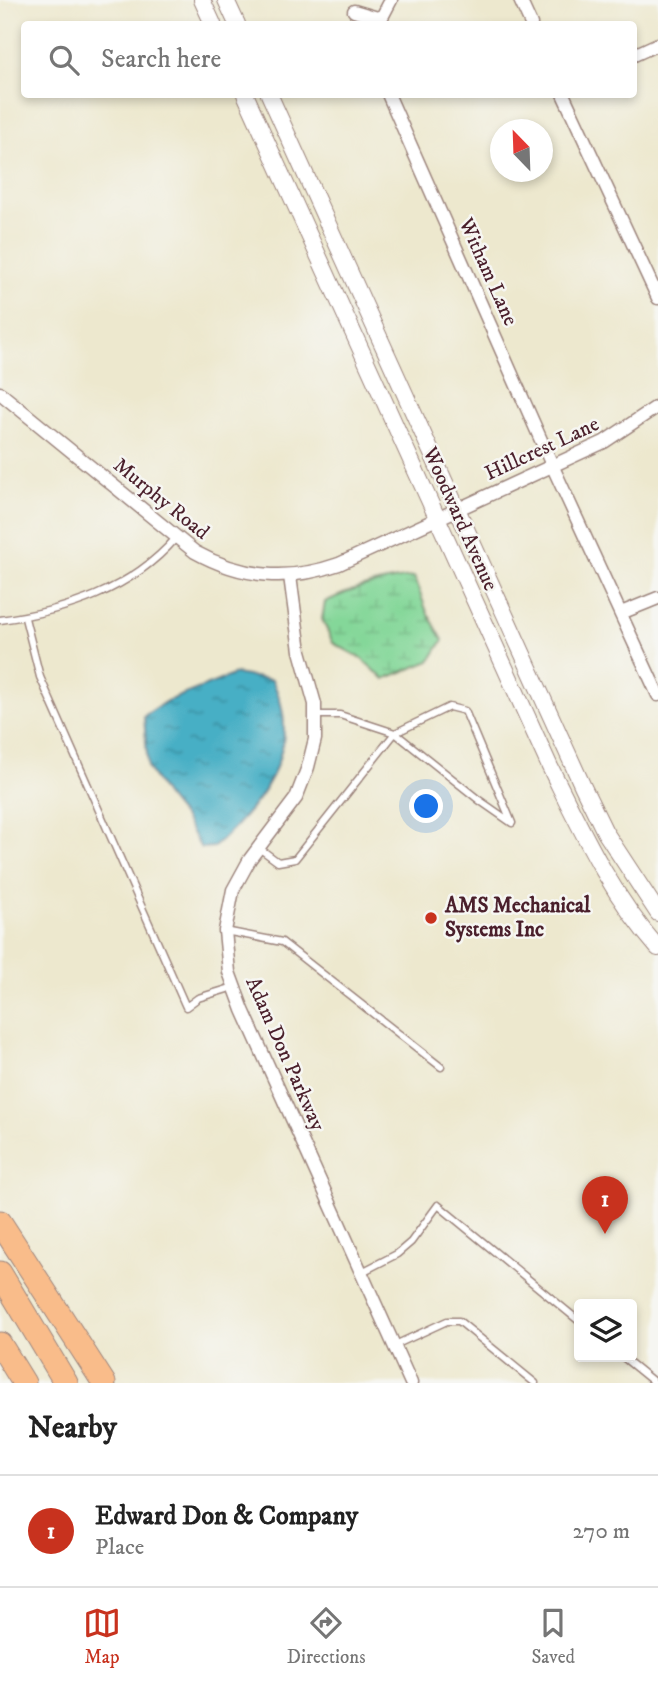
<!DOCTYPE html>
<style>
:root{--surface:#fff;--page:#f6f6f6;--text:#222;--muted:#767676;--line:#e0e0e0;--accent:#c8321e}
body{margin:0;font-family:"IM FELL DW Pica",serif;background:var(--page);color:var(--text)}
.controls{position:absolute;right:21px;bottom:21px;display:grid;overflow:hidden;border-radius:7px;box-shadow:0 4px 10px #0003}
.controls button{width:63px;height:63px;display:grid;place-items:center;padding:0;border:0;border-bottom:2px solid var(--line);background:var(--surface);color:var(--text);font:35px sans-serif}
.compass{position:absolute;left:490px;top:119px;width:63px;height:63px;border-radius:50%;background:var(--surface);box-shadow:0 4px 10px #0003;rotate:337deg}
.you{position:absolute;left:427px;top:807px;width:24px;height:24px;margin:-18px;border:5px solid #fff;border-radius:50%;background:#1a73e8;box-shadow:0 0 0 10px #1a73e833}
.badge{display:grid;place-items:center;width:46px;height:46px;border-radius:50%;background:var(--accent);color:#fff;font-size:23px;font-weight:700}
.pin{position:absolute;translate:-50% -58px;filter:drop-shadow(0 2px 4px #0008)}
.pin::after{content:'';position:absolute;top:37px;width:24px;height:21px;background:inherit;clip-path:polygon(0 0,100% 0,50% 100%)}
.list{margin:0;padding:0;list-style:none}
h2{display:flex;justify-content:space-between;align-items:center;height:91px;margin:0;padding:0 28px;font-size:30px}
h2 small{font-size:23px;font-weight:400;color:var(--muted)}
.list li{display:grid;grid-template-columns:46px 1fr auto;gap:21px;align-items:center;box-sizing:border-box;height:112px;padding:0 28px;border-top:2px solid var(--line)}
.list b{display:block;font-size:26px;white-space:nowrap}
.list p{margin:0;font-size:23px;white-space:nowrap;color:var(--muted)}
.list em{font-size:23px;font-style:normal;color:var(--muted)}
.icon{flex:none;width:38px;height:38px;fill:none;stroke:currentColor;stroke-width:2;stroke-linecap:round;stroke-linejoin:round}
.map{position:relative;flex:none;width:658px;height:1383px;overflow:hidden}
.search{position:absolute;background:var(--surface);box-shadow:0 4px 10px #0003;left:21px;right:21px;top:21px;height:77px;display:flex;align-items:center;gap:18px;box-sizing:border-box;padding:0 24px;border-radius:7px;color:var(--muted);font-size:26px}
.sheet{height:203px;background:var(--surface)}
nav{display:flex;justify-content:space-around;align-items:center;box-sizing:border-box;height:98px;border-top:2px solid var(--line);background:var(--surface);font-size:19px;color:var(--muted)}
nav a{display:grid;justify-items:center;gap:4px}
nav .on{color:var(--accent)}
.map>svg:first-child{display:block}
.wetland{fill:url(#wetland-marsh);stroke:#677b62;stroke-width:2}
.water{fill:url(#water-ripples);stroke:#486778;stroke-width:2}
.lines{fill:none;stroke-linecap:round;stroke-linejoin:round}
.service-casing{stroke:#9c847c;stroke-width:9}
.minor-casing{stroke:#9c847c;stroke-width:15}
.tertiary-casing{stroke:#9c847c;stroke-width:18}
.motorway-casing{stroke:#9c847c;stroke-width:25}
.service{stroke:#fff;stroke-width:6}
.minor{stroke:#fff;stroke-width:12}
.tertiary{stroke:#fff;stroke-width:16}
.motorway{stroke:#f9bc8a;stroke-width:23}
.poi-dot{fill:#c8321e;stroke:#f6f6f2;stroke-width:2.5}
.labels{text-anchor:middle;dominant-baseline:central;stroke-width:5;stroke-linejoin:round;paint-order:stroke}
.street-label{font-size:21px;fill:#4a1f2b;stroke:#f6f6f2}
.poi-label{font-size:21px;font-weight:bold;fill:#4a1f2b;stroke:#f6f6f2;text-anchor:start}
</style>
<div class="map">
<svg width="658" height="1383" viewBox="0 0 658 1383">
<defs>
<pattern id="wetland-marsh" width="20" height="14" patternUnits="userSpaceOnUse" patternTransform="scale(1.75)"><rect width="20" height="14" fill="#84d799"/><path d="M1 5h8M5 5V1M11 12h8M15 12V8" fill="none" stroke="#74b884"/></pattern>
<pattern id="water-ripples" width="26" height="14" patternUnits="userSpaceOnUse" patternTransform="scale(1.75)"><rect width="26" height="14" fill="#46afc5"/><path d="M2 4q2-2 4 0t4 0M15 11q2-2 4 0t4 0" fill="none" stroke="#3c8ea0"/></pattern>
</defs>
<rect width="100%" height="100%" fill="#f6f6f2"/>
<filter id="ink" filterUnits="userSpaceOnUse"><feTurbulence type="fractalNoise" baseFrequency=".0143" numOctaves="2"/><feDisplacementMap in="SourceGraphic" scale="14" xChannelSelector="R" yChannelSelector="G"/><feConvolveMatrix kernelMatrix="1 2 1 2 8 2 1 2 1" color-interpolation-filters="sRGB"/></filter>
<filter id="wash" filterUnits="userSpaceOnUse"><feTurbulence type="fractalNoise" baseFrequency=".00686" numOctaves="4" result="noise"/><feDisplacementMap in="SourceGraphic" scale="28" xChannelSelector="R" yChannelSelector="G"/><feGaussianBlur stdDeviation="1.57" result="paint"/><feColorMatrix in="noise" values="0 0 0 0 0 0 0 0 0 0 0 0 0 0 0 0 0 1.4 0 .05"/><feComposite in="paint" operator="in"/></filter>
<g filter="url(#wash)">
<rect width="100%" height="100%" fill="#ede8ce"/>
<path class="wetland" d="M 414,577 L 427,612 L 443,640 L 430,661 L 384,679 L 361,658 L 333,643 L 322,619 L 325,602 C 354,588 382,580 414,577 Z"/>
<path class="water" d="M 235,674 L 272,680 C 306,747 262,804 214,847 L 201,848 L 183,817 L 165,795 L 148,768 L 144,716 L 165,702 Z"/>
</g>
<g filter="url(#ink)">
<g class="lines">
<defs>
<g id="service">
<path d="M 25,618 L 40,677 L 186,1007 L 198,998 L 234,987"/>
<path d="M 0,620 C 66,611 131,590 176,538"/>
<path d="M 259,848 L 278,862 L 295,859 L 395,733 L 479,800 L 512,823 L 465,711 L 449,707 L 395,733 L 340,715 L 315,715"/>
<path d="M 225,931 L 282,942 L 441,1067"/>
<path d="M 362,1272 L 397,1254 L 411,1242 L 438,1205 L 579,1321"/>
<path d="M 395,1345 L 447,1321 L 459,1321 L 535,1383"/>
<path d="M 623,1357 L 655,1383"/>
</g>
<g id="minor">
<path d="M 520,0 L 531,24"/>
<path d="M 354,11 L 381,19 L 379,24"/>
<path d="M 381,19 L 391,0"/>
<path d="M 634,55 L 658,44"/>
<path d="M 388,94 L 552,465 L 658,695"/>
<path d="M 563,94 L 658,298"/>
<path d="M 0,393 L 195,552 C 242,578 288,582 339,564 L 604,442 L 658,406"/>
<path d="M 290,576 L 300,651 L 315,704 L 315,739 L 308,767 L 296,798 L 250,859 L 233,890 L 225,931 L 229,972 L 243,1010 L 411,1383"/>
<path d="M 621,613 L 658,598"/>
</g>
<g id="tertiary">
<path d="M 202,0 L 213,24"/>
<path d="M 226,0 L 237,24"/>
<path d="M 245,94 L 550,767 C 581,829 611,895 658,948"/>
<path d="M 269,94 L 583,787 L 605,832 L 658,913"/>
</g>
<g id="motorway">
<path d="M 0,1222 L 104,1383"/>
<path d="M 0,1273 L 66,1383"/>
<path d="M 0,1344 L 24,1383"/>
</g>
</defs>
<use href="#service" class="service-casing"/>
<use href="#minor" class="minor-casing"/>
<use href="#tertiary" class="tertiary-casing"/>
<use href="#motorway" class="motorway-casing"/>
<use href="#service" class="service"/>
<use href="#minor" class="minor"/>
<use href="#tertiary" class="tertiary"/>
<use href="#motorway" class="motorway"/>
</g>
</g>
<circle class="poi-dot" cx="431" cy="918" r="7"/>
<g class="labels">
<g class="street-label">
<text transform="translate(488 272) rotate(66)">Witham Lane</text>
<text transform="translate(542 449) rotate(-25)">Hillcrest Lane</text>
<text transform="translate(161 499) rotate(39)">Murphy Road</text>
<text transform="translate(460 519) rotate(66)">Woodward Avenue</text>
<text transform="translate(285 1054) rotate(66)">Adam Don Parkway</text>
</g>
<g class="poi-label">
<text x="445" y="906">AMS Mechanical<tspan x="445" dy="24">Systems Inc</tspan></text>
</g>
</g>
</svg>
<div class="controls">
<button><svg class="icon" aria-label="layers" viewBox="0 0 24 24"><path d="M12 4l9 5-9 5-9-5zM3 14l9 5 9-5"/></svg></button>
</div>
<svg class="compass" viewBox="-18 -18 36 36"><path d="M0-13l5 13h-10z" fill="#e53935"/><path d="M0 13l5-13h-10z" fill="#767676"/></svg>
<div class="you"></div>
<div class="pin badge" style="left:605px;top:1234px">1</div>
<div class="search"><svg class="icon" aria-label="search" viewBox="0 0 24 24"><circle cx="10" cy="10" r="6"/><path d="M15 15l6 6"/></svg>Search here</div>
</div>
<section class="sheet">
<h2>Nearby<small></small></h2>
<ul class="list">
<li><span class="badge">1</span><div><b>Edward Don &amp; Company</b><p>Place</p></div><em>270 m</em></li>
</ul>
</section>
<nav>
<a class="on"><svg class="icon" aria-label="map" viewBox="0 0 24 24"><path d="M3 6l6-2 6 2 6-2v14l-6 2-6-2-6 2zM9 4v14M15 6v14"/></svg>Map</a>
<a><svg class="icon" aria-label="directions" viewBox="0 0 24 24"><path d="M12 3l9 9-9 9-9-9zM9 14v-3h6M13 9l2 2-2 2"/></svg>Directions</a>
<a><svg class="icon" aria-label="saved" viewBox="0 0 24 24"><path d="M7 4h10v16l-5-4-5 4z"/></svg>Saved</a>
</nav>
